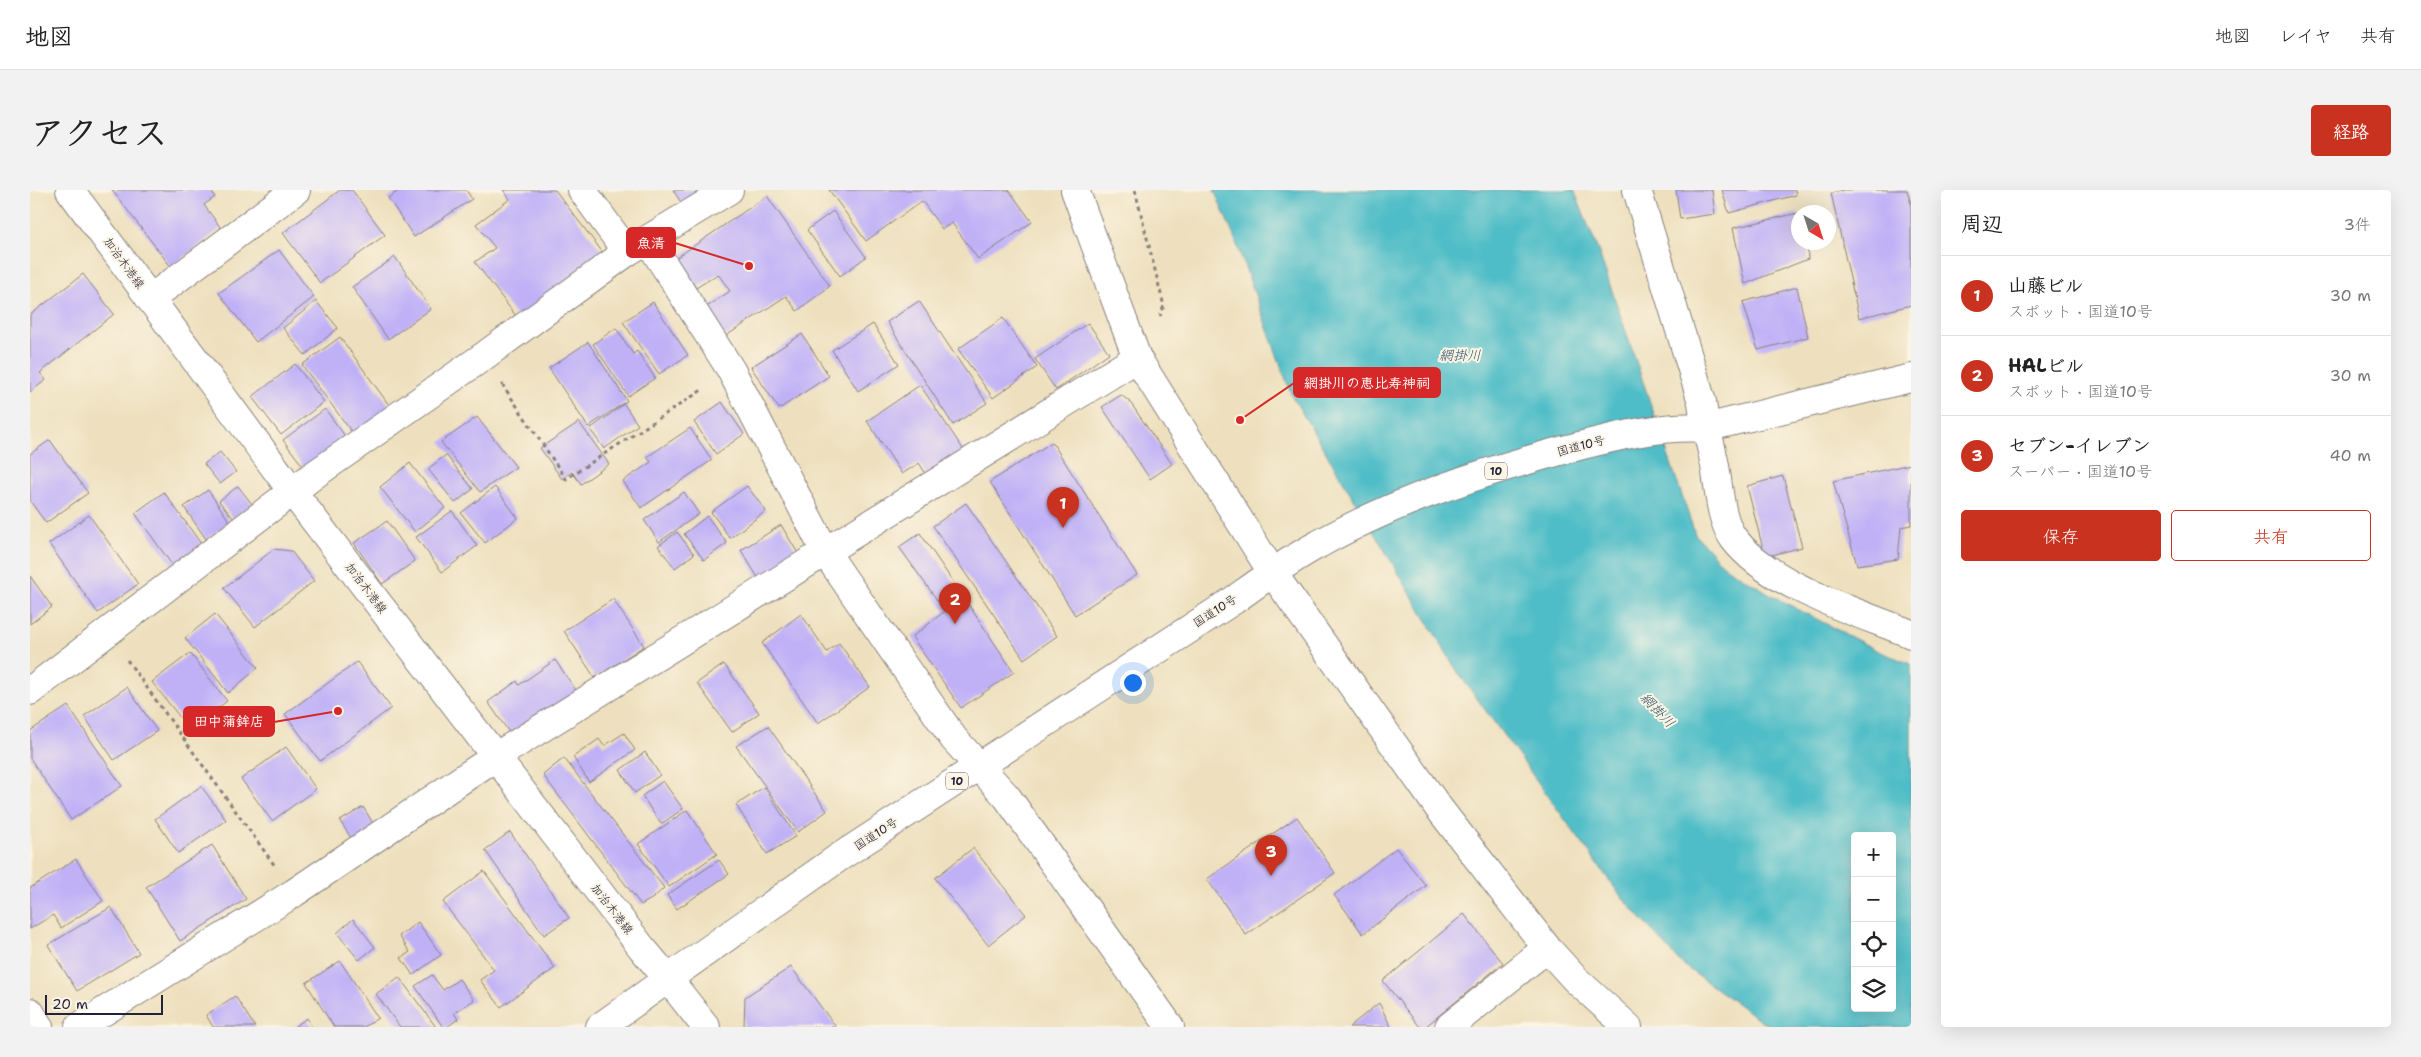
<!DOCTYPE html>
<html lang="ja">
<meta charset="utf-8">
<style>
:root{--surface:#fff;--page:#f2f2f2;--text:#222;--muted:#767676;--line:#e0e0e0;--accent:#c8321e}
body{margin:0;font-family:"Shantell Sans","Klee One",sans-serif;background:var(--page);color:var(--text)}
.controls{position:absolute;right:15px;bottom:15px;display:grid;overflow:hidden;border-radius:5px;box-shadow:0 5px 20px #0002}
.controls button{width:45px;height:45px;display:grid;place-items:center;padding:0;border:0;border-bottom:1px solid var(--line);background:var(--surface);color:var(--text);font:25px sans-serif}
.compass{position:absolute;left:1761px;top:15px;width:45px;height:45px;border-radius:50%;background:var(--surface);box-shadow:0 5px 20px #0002;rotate:141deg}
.scale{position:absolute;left:15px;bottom:12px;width:118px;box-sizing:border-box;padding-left:5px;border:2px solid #22223b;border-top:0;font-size:14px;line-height:18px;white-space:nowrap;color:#22223b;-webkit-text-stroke:4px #fcf5e5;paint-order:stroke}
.you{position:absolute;left:1102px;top:492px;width:18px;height:18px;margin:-12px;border:4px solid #fff;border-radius:50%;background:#1a73e8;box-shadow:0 0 0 8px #1a73e833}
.badge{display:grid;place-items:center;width:32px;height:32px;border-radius:50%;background:var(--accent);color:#fff;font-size:16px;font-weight:700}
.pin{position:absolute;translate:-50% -41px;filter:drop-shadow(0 1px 2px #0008)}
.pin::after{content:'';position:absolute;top:26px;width:18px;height:15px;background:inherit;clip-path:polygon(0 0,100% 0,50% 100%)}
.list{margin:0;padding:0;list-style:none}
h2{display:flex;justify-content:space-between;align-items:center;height:65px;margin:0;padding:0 20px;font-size:21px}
h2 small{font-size:16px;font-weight:400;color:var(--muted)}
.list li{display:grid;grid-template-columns:32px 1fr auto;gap:15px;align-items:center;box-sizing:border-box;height:80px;padding:0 20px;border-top:1px solid var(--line)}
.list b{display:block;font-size:19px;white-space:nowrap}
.list p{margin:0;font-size:16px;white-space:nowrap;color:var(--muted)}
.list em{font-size:16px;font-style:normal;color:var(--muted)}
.actions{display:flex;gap:10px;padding:15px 20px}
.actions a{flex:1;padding:11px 0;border:1px solid var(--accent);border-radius:5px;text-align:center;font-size:18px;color:var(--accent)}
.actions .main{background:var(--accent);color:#fff}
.icon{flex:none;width:28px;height:28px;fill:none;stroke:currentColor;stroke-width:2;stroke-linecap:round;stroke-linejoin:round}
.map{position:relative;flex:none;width:1881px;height:837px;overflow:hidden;border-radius:5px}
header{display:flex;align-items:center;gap:30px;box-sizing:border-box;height:70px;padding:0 25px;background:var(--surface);border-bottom:1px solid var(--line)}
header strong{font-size:24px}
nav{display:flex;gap:28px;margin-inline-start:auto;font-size:18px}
.intro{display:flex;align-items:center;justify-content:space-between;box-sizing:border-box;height:120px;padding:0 30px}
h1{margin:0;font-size:35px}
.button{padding:12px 22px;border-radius:5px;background:var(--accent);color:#fff;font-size:18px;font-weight:700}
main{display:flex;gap:30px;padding:0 30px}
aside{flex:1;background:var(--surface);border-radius:5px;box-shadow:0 5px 20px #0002}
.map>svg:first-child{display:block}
.water{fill:#50bdc7;stroke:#397081;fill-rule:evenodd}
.building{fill:#c0b1f7}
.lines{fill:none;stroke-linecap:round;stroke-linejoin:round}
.minor-casing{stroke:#88817c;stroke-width:30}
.tertiary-casing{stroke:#88817c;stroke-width:30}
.secondary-casing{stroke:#88817c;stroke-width:30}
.trunk-casing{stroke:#88817c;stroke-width:30}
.path{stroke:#88817c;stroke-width:3;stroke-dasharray:4 4;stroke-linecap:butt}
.minor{stroke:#fff;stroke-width:28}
.tertiary{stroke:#fff;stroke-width:28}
.secondary{stroke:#fff;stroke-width:28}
.trunk{stroke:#fff;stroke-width:28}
.labels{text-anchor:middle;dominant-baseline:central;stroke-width:4;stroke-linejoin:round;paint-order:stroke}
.shield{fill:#fcf5e5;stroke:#63616e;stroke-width:1}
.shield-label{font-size:11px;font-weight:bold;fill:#22223b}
.street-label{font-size:12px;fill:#22223b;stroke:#fcf5e5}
.water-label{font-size:14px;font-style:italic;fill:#32586c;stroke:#fcf5e5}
.leader{fill:none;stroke:#d62828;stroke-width:2}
.callout-dot{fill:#d62828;stroke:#fcf5e5;stroke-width:2}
.callout{fill:#d62828;stroke:#d62828;stroke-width:2}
.callout-label{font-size:14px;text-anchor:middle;font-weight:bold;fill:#fff}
</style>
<header>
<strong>地図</strong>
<nav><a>地図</a><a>レイヤ</a><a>共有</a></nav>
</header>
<div class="intro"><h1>アクセス</h1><a class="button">経路</a></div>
<main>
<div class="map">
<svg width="1881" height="837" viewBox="0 0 1881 837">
<rect width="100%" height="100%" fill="#fcf5e5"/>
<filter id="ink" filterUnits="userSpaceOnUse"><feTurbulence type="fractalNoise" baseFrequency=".02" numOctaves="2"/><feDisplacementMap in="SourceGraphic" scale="10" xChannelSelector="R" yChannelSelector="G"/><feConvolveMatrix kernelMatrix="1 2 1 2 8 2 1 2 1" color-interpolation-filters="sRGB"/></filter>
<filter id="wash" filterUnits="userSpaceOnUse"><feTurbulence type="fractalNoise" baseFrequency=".0096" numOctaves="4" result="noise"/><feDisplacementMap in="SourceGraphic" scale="20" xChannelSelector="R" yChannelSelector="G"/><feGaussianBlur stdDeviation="1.12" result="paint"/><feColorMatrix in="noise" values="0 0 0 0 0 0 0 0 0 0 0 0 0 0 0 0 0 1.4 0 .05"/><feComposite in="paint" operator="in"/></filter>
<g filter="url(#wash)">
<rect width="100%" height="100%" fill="#eee0be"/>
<path class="water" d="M 1184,0 L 1544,0 L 1569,63 L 1665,344 L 1694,376 L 1750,410 L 1848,461 L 1881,474 L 1881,837 L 1744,837 L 1733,832 L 1653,775 L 1590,705 L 1429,484 L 1262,206 L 1203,44 ZM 1825,646 L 1862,646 L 1862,818 L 1825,818 Z"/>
<g id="blocks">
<g class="building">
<path d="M 82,0 L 180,0 L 185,7 L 174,15 L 191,38 L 141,77 Z"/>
<path d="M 310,0 L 322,0 L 355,45 L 290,93 L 253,43 Z"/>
<path d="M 370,0 L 436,0 L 442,9 L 384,47 L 358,8 Z"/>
<path d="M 473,0 L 525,0 L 577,68 L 492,134 L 445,72 L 465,58 L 446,34 L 480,9 Z"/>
<path d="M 643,0 L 674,0 L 652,14 Z"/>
<path d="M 799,0 L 979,0 L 1002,32 L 948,69 L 922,33 L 912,39 L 892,11 L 836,51 Z"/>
<path d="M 1646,0 L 1682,0 L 1685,24 L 1650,29 Z"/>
<path d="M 1692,0 L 1765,0 L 1766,5 L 1699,23 Z"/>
<path d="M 1813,0 L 1877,0 L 1881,14 L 1881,115 L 1829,128 L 1801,3 Z"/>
<path d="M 737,6 L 800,96 L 767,121 L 756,106 L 690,150 L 671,121 L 700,101 L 688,84 L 666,98 L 646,68 Z"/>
<path d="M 803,21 L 836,67 L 810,86 L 777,40 Z"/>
<path d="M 1768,23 L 1768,52 L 1777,52 L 1778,69 L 1715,94 L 1703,38 Z"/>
<path d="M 249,60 L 284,107 L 226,152 L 189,103 Z"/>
<path d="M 365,67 L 401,119 L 358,149 L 322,97 Z"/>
<path d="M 53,84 L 84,124 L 10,183 L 16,190 L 0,202 L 0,125 Z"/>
<path d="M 1767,97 L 1778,147 L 1728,160 L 1713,112 Z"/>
<path d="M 286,111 L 308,138 L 275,165 L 253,138 Z"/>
<path d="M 889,111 L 957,213 L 923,235 L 857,132 Z"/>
<path d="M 623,112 L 658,165 L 629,184 L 593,132 Z"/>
<path d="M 973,128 L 1007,177 L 963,208 L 928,159 Z"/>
<path d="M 1058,133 L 1079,163 L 1026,200 L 1005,169 Z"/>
<path d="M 843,134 L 869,174 L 828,201 L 802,160 Z"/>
<path d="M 586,138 L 603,164 L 607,161 L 625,188 L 598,206 L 563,154 Z"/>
<path d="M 772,144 L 799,186 L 749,219 L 721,177 Z"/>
<path d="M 310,147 L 364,222 L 327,249 L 272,175 Z"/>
<path d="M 558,152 L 597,211 L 558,237 L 519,178 Z"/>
<path d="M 265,174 L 294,212 L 251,245 L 222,207 Z"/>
<path d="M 890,195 L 935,262 L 898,287 L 889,273 L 872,284 L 837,231 Z"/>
<path d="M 1091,205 L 1100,212 L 1142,274 L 1120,289 L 1072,217 Z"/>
<path d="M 692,212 L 714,244 L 686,264 L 664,232 Z"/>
<path d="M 594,214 L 608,235 L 574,259 L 560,239 Z"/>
<path d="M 295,219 L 327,262 L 286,293 L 253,250 Z"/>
<path d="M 447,227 L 486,277 L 450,302 L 411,252 Z"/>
<path d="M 549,232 L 579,274 L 551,294 L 542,282 L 532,289 L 510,258 Z"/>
<path d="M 660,238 L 682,270 L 611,318 L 593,291 L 621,272 L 617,267 Z"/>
<path d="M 20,250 L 58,303 L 16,333 L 0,311 L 0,264 Z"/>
<path d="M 1022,252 L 1107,385 L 1045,425 L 960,292 Z"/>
<path d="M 190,262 L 206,282 L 190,294 L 174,274 Z"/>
<path d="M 416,265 L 443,299 L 425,313 L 398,279 Z"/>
<path d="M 380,273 L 415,318 L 385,342 L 350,297 Z"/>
<path d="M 1881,274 L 1881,335 L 1871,337 L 1868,369 L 1827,375 L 1803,291 Z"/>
<path d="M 1753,286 L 1772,357 L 1735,367 L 1717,296 Z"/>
<path d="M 208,296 L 222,314 L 204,329 L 189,311 Z"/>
<path d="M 717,296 L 736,321 L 700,348 L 681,322 Z"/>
<path d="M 465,297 L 488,328 L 455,353 L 431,323 Z"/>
<path d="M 178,300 L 200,332 L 176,349 L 154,317 Z"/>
<path d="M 134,302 L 174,358 L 145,379 L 105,323 Z"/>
<path d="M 654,302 L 669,324 L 629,352 L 614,330 Z"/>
<path d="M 936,313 L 1027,446 L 994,469 L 903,336 Z"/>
<path d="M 422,321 L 447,356 L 412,382 L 386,347 Z"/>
<path d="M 59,325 L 108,394 L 68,423 L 19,354 Z"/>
<path d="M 677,326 L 697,353 L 674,370 L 654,344 Z"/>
<path d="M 357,331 L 385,371 L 352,394 L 324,353 Z"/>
<path d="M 751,335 L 772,370 L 732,394 L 711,360 Z"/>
<path d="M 647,342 L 664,364 L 645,378 L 628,356 Z"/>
<path d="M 890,343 L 984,482 L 931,518 L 882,447 L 915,421 L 869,357 Z"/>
<path d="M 244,359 L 261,361 L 284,391 L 225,437 L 194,398 Z"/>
<path d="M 0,386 L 22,417 L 0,434 Z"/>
<path d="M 583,409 L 614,456 L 565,488 L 534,441 Z"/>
<path d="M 185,424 L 228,478 L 198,503 L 155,448 Z"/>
<path d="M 771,424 L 797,462 L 809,453 L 840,497 L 788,533 L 732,453 Z"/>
<path d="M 160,463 L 197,511 L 160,540 L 122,492 Z"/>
<path d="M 525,470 L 553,510 L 488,555 L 458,512 L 487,491 L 489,495 Z"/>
<path d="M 327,472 L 361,518 L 290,571 L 255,524 Z"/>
<path d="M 694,474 L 729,523 L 702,542 L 667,493 Z"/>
<path d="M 97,497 L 127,541 L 84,570 L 54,526 Z"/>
<path d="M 38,516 L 92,596 L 41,630 L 0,568 L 0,541 Z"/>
<path d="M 738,536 L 797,621 L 768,642 L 706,556 Z"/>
<path d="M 594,543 L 605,560 L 559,592 L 543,567 L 569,549 L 574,556 Z"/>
<path d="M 256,557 L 286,599 L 242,631 L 211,589 Z"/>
<path d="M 615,562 L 630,585 L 605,603 L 590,580 Z"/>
<path d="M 534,568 L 634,698 L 623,708 L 611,715 L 513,585 Z"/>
<path d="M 633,591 L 653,619 L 631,634 L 612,606 Z"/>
<path d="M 171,596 L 196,630 L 148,663 L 125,629 Z"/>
<path d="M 734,597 L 766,646 L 737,664 L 706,615 Z"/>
<path d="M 333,617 L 356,654 L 334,668 L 310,631 Z"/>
<path d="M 657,620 L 687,664 L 639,697 L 608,654 Z"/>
<path d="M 1267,627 L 1305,683 L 1216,745 L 1177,689 Z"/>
<path d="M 480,642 L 539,728 L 514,745 L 455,660 Z"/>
<path d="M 182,655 L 216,709 L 150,751 L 116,697 Z"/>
<path d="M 943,658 L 996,725 L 958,755 L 905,688 Z"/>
<path d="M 1366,658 L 1396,696 L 1333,744 L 1304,705 Z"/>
<path d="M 46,669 L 73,711 L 31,738 L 23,725 L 0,739 L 0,698 Z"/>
<path d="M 689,670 L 699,684 L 647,719 L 637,705 Z"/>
<path d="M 454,681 L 525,778 L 471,817 L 450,790 L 464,780 L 413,712 Z"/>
<path d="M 81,717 L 109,763 L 47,801 L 18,755 Z"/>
<path d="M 1434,724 L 1473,773 L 1395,837 L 1390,837 L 1353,791 Z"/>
<path d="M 323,729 L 345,757 L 329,770 L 307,743 Z"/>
<path d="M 388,732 L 411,765 L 383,785 L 371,768 L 380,762 L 369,746 Z"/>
<path d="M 310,771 L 348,828 L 334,837 L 304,837 L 276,793 Z"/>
<path d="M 761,777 L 806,837 L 714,837 L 715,807 Z"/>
<path d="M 402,785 L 413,800 L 429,789 L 444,810 L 424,823 L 428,829 L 417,837 L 413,837 L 385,796 Z"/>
<path d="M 369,787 L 406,837 L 370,837 L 346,804 Z"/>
<path d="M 205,806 L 225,837 L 183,837 L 176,825 Z"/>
<path d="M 1349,813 L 1361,837 L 1319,837 Z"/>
<path d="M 277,828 L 282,837 L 264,837 Z"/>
</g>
</g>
</g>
<g filter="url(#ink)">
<use href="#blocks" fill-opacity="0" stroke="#88817c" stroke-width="1"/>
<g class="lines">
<defs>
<g id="minor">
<path d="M 552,0 L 597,62"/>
<path d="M 1607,0 L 1672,212 C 1674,234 1681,254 1685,276 C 1689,298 1690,330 1704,349 C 1740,396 1827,422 1881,444"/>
<path d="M 618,50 L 701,180 L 796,363 L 924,549 L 977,607 L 1140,837"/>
<path d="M 120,109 L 266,0"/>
<path d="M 0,501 L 284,285 L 454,166 L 597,62 L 699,0"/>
<path d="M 0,822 L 9,837"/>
<path d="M 49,837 L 264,703 L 465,567 L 1107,168"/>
</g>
<g id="tertiary">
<path d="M 1045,0 L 1107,168 L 1242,382 L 1408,617 L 1517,758 L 1545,789 L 1598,837"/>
<path d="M 639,790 L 676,837"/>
<path d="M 1419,837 L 1517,758"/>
</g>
<path id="secondary" d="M 40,0 L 262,301 L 612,758 L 639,790"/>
<path id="trunk" d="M 570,837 L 808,668 L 1204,410 C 1232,390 1259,370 1289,354 C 1367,310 1455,281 1541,258 C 1585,247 1629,235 1675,238 L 1881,188"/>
</defs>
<use href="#minor" class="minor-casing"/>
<use href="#tertiary" class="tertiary-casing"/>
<use href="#secondary" class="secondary-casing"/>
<use href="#trunk" class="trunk-casing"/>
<g class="path">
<path d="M 1105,0 L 1134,116 L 1130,126"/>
<path d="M 472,194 L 536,289 L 672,200"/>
<path d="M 97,470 L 245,676"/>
</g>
<use href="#minor" class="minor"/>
<use href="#tertiary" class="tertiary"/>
<use href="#secondary" class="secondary"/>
<use href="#trunk" class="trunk"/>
</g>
</g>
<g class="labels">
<g class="shield">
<rect x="1455" y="272.5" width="22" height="17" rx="4"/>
<rect x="916" y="582.5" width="22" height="17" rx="4"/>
</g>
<g class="shield-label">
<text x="1466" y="281">10</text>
<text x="927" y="591">10</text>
</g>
<g class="street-label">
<text transform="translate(94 73) rotate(54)">加治木港線</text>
<text transform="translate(1551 256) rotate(-15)">国道10号</text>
<text transform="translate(336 398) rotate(53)">加治木港線</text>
<text transform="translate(1185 421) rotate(-33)">国道10号</text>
<text transform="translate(846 644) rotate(-33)">国道10号</text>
<text transform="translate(582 719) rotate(52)">加治木港線</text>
</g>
<g class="water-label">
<text x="1430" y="165">網掛川</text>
<text transform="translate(1628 520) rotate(46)">網掛川</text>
</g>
</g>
<path class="leader" d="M719 76L645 53M1210 230L1264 193M308 521L244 532"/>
<g class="callout-dot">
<circle cx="719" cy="76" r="5"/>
<circle cx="1210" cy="230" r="5"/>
<circle cx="308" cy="521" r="5"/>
</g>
<g class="callout">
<rect x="597" y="38" width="48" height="29" rx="5"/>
<rect x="1264" y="178" width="146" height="29" rx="5"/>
<rect x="154" y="517" width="90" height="29" rx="5"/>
</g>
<g class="callout-label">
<text x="621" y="58">魚清</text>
<text x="1337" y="198">網掛川の恵比寿神祠</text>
<text x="199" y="536">田中蒲鉾店</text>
</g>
</svg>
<div class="controls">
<button>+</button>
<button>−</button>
<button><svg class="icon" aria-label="locate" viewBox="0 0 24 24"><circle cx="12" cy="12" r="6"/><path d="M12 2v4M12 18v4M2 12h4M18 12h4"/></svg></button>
<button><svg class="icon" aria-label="layers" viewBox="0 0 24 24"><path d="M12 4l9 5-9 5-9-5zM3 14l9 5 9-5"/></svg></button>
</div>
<svg class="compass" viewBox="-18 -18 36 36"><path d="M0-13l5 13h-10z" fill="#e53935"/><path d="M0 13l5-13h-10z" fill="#767676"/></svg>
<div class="scale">20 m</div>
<div class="you"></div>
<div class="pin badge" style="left:1033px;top:338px">1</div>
<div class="pin badge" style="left:925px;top:434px">2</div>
<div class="pin badge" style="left:1241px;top:686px">3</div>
</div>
<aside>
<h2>周辺<small>3件</small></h2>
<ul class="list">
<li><span class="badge">1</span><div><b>山藤ビル</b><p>スポット · 国道10号</p></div><em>30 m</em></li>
<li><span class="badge">2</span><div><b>HALビル</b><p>スポット · 国道10号</p></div><em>30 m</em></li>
<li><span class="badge">3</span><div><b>セブン-イレブン</b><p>スーパー · 国道10号</p></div><em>40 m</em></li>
</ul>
<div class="actions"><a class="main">保存</a><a>共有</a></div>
</aside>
</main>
